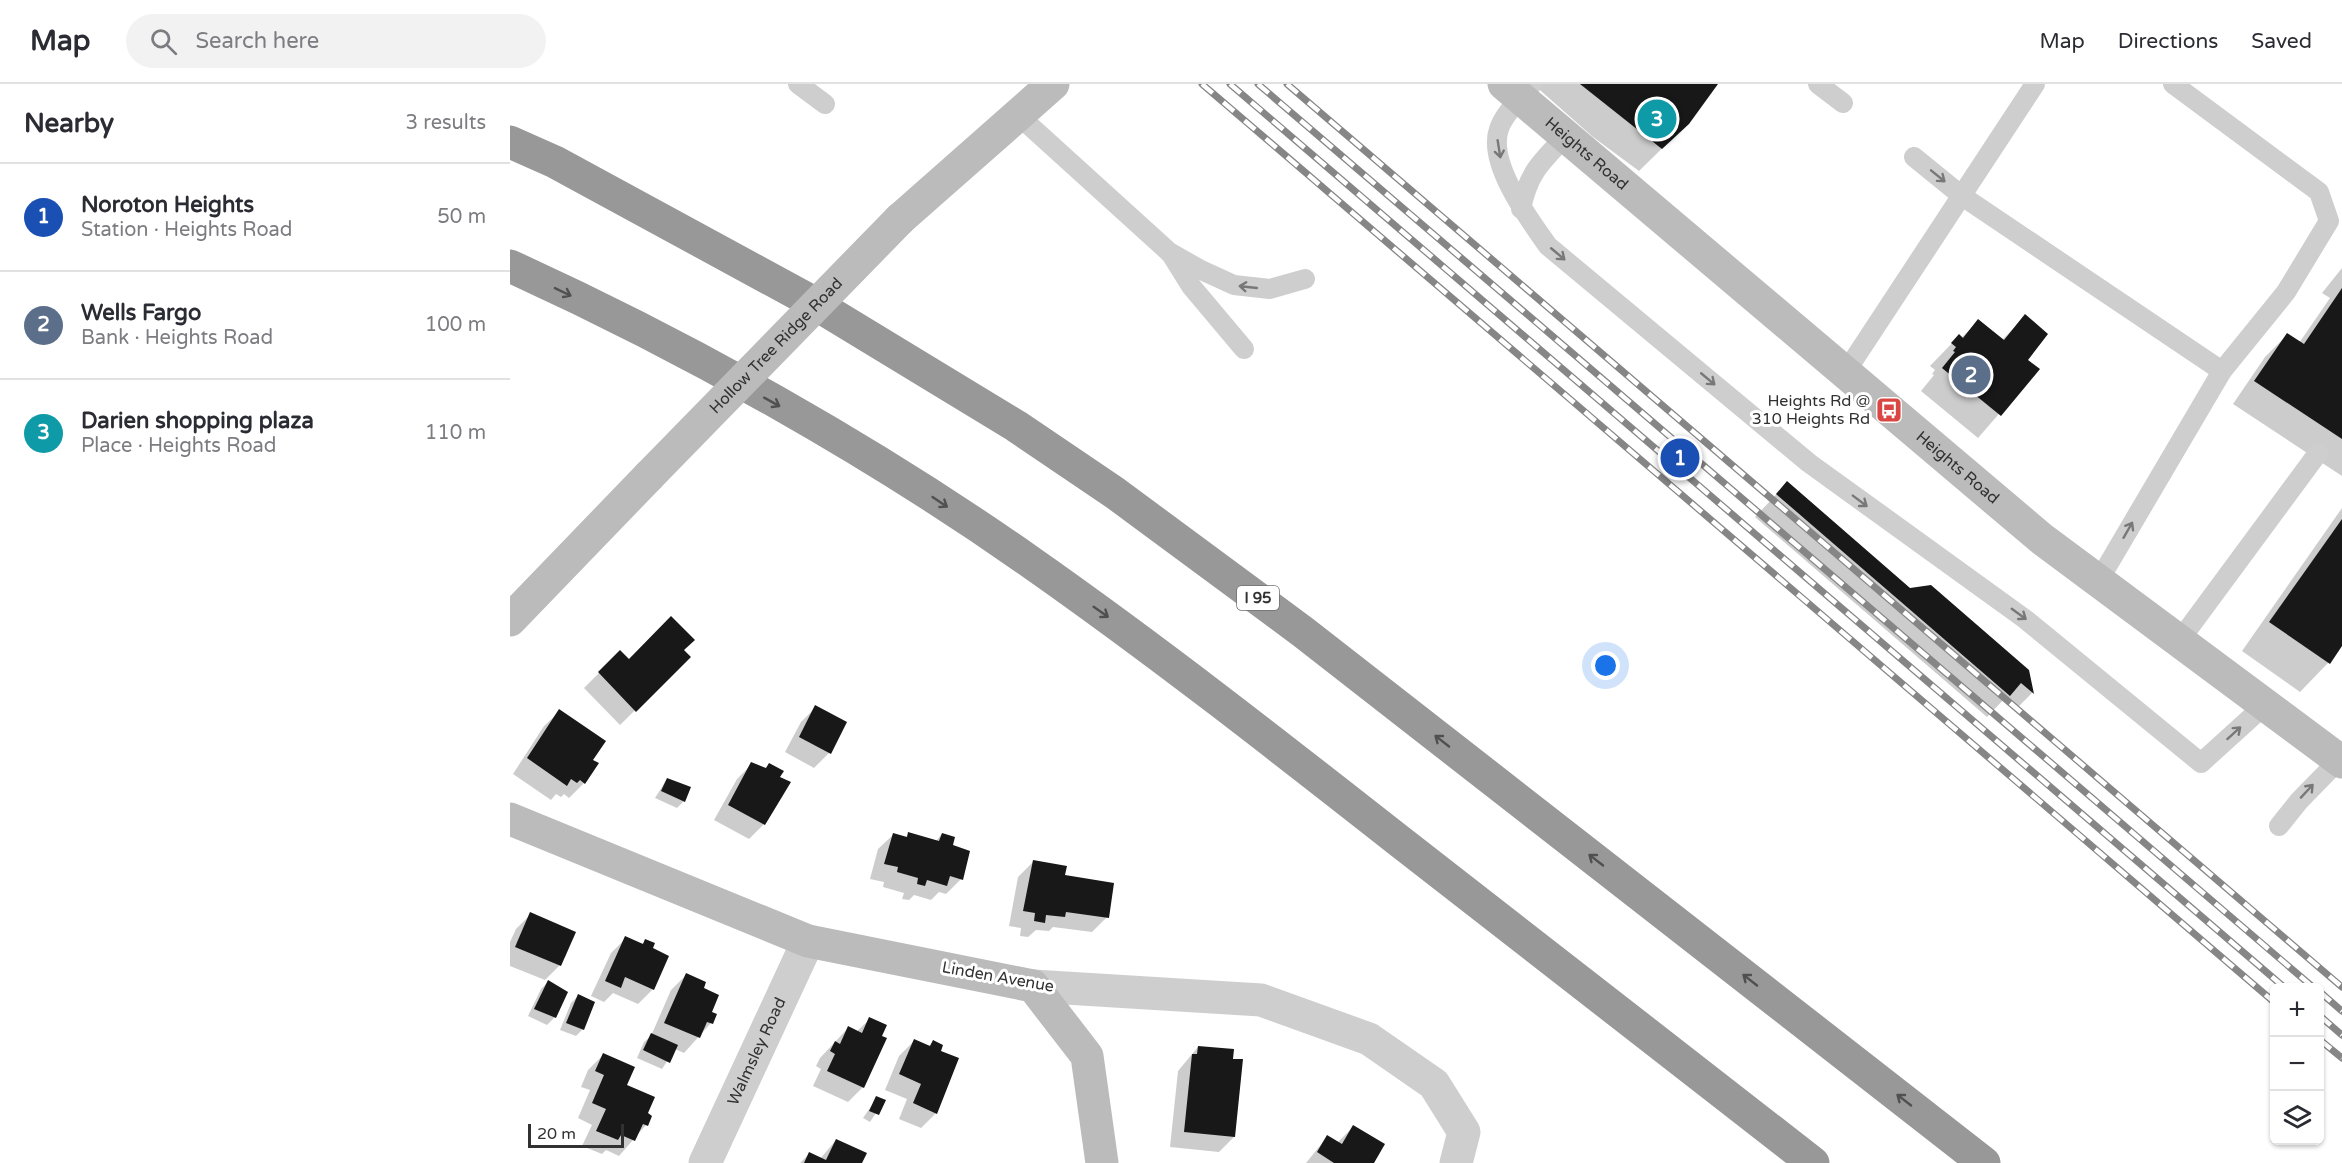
<!DOCTYPE html>
<meta charset="utf-8">
<style>
:root{--surface:#fff;--page:#f2f2f3;--text:#2b2b33;--muted:#7c7c81;--line:#e1e1e2;--accent:#7c3aed}
body{margin:0;font-family:"Varela Round",sans-serif;background:var(--page);color:var(--text)}
.controls{position:absolute;right:18px;bottom:18px;display:grid;overflow:hidden;border-radius:9px;box-shadow:0 2px 4px #0004}
.controls button{width:54px;height:54px;display:grid;place-items:center;padding:0;border:0;border-bottom:2px solid var(--line);background:var(--surface);color:var(--text);font:30px sans-serif}
.scale{position:absolute;left:18px;bottom:15px;width:96px;box-sizing:border-box;padding-left:6px;border:3px solid #313131;border-top:0;font-size:16px;line-height:21px;white-space:nowrap;color:#313131;-webkit-text-stroke:4px #fff;paint-order:stroke}
.you{position:absolute;left:1096px;top:582px;width:21px;height:21px;margin:-15px;border:4px solid #fff;border-radius:50%;background:#1a73e8;box-shadow:0 0 0 9px #1a73e833}
.badge{display:grid;place-items:center;width:39px;height:39px;border-radius:50%;background:var(--accent);color:#fff;font-size:20px;font-weight:700}
.pin{position:absolute;translate:-50% -50%;border:3px solid #fff;box-shadow:0 2px 6px #0006}
.list{margin:0;padding:0;list-style:none}
h2{display:flex;justify-content:space-between;align-items:center;height:78px;margin:0;padding:0 24px;font-size:26px}
h2 small{font-size:20px;font-weight:400;color:var(--muted)}
.list li{display:grid;grid-template-columns:39px 1fr auto;gap:18px;align-items:center;box-sizing:border-box;height:108px;padding:0 24px;border-top:2px solid var(--line)}
.list b{display:block;font-size:22px;white-space:nowrap}
.list p{margin:0;font-size:20px;white-space:nowrap;color:var(--muted)}
.list em{font-size:20px;font-style:normal;color:var(--muted)}
.icon{flex:none;width:33px;height:33px;fill:none;stroke:currentColor;stroke-width:2;stroke-linecap:round;stroke-linejoin:round}
.map{position:relative;flex:none;width:1832px;height:1079px;overflow:hidden}
header{display:flex;align-items:center;gap:36px;box-sizing:border-box;height:84px;padding:0 30px;background:var(--surface);border-bottom:2px solid var(--line)}
header strong{font-size:28px}
nav{display:flex;gap:33px;margin-inline-start:auto;font-size:21px}
.search{width:420px;height:54px;background:var(--page);display:flex;align-items:center;gap:15px;box-sizing:border-box;padding:0 21px;border-radius:33px;color:var(--muted);font-size:22px}
main{display:flex}
aside{flex:1;background:var(--surface)}
.map>svg:first-child{display:block}
.shadow{fill:#0003}
.building{fill:#181818}
.lines{fill:none;stroke-linecap:round;stroke-linejoin:round}
.lane{stroke:#cecece;stroke-width:20}
.street{stroke:#cecece;stroke-width:33}
.secondary{stroke:#bbb;stroke-width:33}
.highway{stroke:#989898;stroke-width:33}
.rail-casing{stroke:#868686;stroke-width:7}
.rail{stroke:#fff;stroke-width:4.5;stroke-dasharray:14;stroke-linecap:butt}
.secondary-bridge{stroke:#bbb;stroke-width:33}
.oneway{stroke:#787878}
.oneway2{stroke:#505050}
.labels{text-anchor:middle;dominant-baseline:central;stroke-width:6;stroke-linejoin:round;paint-order:stroke}
.shield{fill:#fff;stroke:#6f6f6f;stroke-width:1.5}
.shield-label{font-size:15px;font-weight:bold;fill:#313131}
.street-label{font-size:16px;fill:#313131;stroke:#fff}
.poi-label{font-size:16px;fill:#313131;stroke:#fff;text-anchor:end}
</style>
<header>
<strong>Map</strong>
<div class="search"><svg class="icon" aria-label="search" viewBox="0 0 24 24"><circle cx="10" cy="10" r="6"/><path d="M15 15l6 6"/></svg>Search here</div>
<nav><a>Map</a><a>Directions</a><a>Saved</a></nav>
</header>
<main>
<aside>
<h2>Nearby<small>3 results</small></h2>
<ul class="list">
<li><span class="badge" style="background:#1a4fb4">1</span><div><b>Noroton Heights</b><p>Station · Heights Road</p></div><em>50 m</em></li>
<li><span class="badge" style="background:#5c6f8a">2</span><div><b>Wells Fargo</b><p>Bank · Heights Road</p></div><em>100 m</em></li>
<li><span class="badge" style="background:#0f9aa8">3</span><div><b>Darien shopping plaza</b><p>Place · Heights Road</p></div><em>110 m</em></li>
</ul>
</aside>
<div class="map">
<svg width="1832" height="1079" viewBox="0 0 1832 1079">
<rect width="100%" height="100%" fill="#fff"/>
<g class="shadow">
<path d="M 1023,0 L 1206,0 L 1178,39 L 1129,87 L 1083,53 Z"/>
<path d="M 1832,184 L 1832,392 L 1723,320 L 1755,273 L 1777,251 L 1789,259 L 1820,214 L 1812,209 Z"/>
<path d="M 1515,233 L 1515,276 L 1528,285 L 1468,354 L 1411,307 L 1424,291 L 1422,290 L 1425,286 L 1420,282 L 1449,252 L 1451,254 L 1469,237 L 1492,256 Z"/>
<path d="M 1277,399 L 1401,505 L 1518,587 L 1522,609 L 1507,624 L 1495,614 L 1477,633 L 1245,433 Z"/>
<path d="M 1832,424 L 1832,559 L 1818,579 L 1790,608 L 1732,567 Z"/>
<path d="M 172,566 L 179,573 L 110,641 L 74,604 L 110,568 L 119,577 Z"/>
<path d="M 306,623 L 319,669 L 304,684 L 275,668 L 291,638 Z"/>
<path d="M 50,627 L 81,677 L 74,699 L 59,714 L 54,710 L 51,713 L 46,710 L 41,716 L 3,690 L 34,642 Z"/>
<path d="M 242,680 L 255,685 L 259,681 L 268,693 L 254,740 L 239,755 L 204,736 L 227,695 Z"/>
<path d="M 157,695 L 174,717 L 167,724 L 145,714 Z"/>
<path d="M 384,750 L 395,754 L 399,750 L 426,757 L 432,750 L 441,761 L 451,795 L 436,810 L 429,808 L 421,816 L 404,811 L 399,816 L 392,815 L 394,809 L 373,803 L 374,798 L 360,795 L 368,765 Z"/>
<path d="M 523,778 L 597,833 L 582,848 L 543,843 L 539,847 L 526,846 L 518,853 L 510,852 L 511,844 L 499,842 L 508,793 Z"/>
<path d="M 21,830 L 50,881 L 35,896 L 0,882 L 0,858 L 6,845 Z"/>
<path d="M 116,854 L 131,861 L 135,857 L 141,865 L 143,905 L 128,920 L 103,909 L 94,918 L 81,912 L 101,869 Z"/>
<path d="M 176,891 L 192,905 L 201,939 L 174,969 L 165,965 L 152,985 L 127,974 L 134,958 L 141,952 L 161,906 Z"/>
<path d="M 38,898 L 56,908 L 44,934 L 37,941 L 18,932 L 31,905 Z"/>
<path d="M 68,912 L 73,945 L 66,952 L 50,946 L 61,919 Z"/>
<path d="M 360,935 L 353,1003 L 338,1018 L 303,1002 L 311,985 L 306,982 L 310,974 L 338,944 L 346,948 Z"/>
<path d="M 404,957 L 418,963 L 423,958 L 426,1029 L 411,1044 L 389,1035 L 397,1015 L 375,1006 L 389,972 Z"/>
<path d="M 688,963 L 724,1053 L 709,1068 L 660,1063 L 668,987 Z"/>
<path d="M 93,971 L 136,1030 L 136,1041 L 109,1072 L 96,1066 L 92,1070 L 72,1062 L 82,1041 L 68,1034 L 80,1006 L 71,1003 L 78,986 Z"/>
<path d="M 367,1014 L 374,1017 L 360,1038 L 353,1034 Z"/>
<path d="M 843,1043 L 862,1079 L 796,1079 L 817,1053 L 828,1058 Z"/>
<path d="M 326,1056 L 351,1079 L 290,1079 L 299,1070 L 310,1075 Z"/>
</g>
<g class="building">
<path d="M 1070,0 L 1208,0 L 1179,40 L 1152,65 Z"/>
<path d="M 1832,204 L 1832,355 L 1744,297 L 1777,249 L 1794,260 Z"/>
<path d="M 1515,230 L 1538,250 L 1518,276 L 1530,285 L 1491,332 L 1432,284 L 1445,268 L 1443,267 L 1446,263 L 1441,259 L 1449,250 L 1453,254 L 1468,235 L 1494,256 Z"/>
<path d="M 1277,397 L 1400,504 L 1421,501 L 1519,586 L 1524,610 L 1511,599 L 1500,612 L 1266,410 Z"/>
<path d="M 1832,435 L 1832,562 L 1820,580 L 1759,538 Z"/>
<path d="M 161,532 L 185,556 L 174,566 L 181,573 L 126,628 L 88,588 L 110,566 L 119,575 Z"/>
<path d="M 305,621 L 337,638 L 321,670 L 289,653 Z"/>
<path d="M 49,625 L 96,657 L 83,676 L 89,679 L 75,700 L 70,696 L 67,699 L 61,695 L 57,702 L 17,674 Z"/>
<path d="M 241,678 L 256,684 L 259,679 L 274,687 L 270,693 L 281,698 L 255,741 L 218,721 Z"/>
<path d="M 157,694 L 181,703 L 175,718 L 151,707 Z"/>
<path d="M 398,748 L 429,757 L 432,749 L 445,753 L 443,761 L 460,767 L 453,796 L 440,792 L 437,802 L 417,796 L 415,802 L 407,800 L 408,794 L 387,788 L 388,783 L 374,780 L 383,749 L 397,753 Z"/>
<path d="M 523,776 L 557,782 L 555,791 L 604,799 L 599,834 L 556,828 L 555,833 L 536,831 L 535,839 L 524,837 L 525,829 L 513,827 Z"/>
<path d="M 20,828 L 66,848 L 51,882 L 5,863 Z"/>
<path d="M 115,852 L 133,860 L 135,855 L 145,859 L 143,864 L 159,872 L 144,906 L 115,893 L 111,904 L 95,897 Z"/>
<path d="M 176,889 L 196,898 L 194,904 L 209,911 L 202,928 L 207,930 L 203,940 L 197,938 L 190,954 L 154,939 Z"/>
<path d="M 38,896 L 58,908 L 46,934 L 24,925 Z"/>
<path d="M 68,910 L 85,918 L 74,946 L 56,939 Z"/>
<path d="M 359,933 L 377,941 L 372,952 L 377,954 L 354,1004 L 317,987 L 325,970 L 320,967 L 325,957 L 330,960 L 338,942 L 352,949 Z"/>
<path d="M 141,949 L 168,961 L 160,979 L 133,966 Z"/>
<path d="M 404,955 L 420,962 L 423,956 L 433,961 L 431,967 L 449,974 L 427,1030 L 403,1019 L 411,1000 L 389,990 Z"/>
<path d="M 688,962 L 724,965 L 723,975 L 733,975 L 725,1053 L 674,1048 L 682,970 L 687,970 Z"/>
<path d="M 93,969 L 125,983 L 117,1001 L 145,1013 L 138,1029 L 142,1032 L 138,1042 L 133,1040 L 125,1057 L 111,1051 L 108,1056 L 86,1047 L 96,1025 L 82,1019 L 94,991 L 85,987 Z"/>
<path d="M 366,1012 L 376,1016 L 369,1031 L 359,1027 Z"/>
<path d="M 843,1041 L 875,1060 L 864,1079 L 824,1079 L 807,1068 L 817,1051 L 832,1060 Z"/>
<path d="M 326,1055 L 357,1069 L 352,1079 L 294,1079 L 299,1068 L 316,1076 Z"/>
</g>
<g class="lines">
<g class="lane">
<path d="M 288,0 L 315,20"/>
<path d="M 1022,0 C 1012,13 994,29 989,45 C 977,79 1019,135 1038,162 L 1299,379 L 1515,535 L 1691,679 L 1756,620"/>
<path d="M 1308,0 L 1333,19"/>
<path d="M 508,31 L 659,168 L 689,185 L 724,201 L 760,205 L 795,195"/>
<path d="M 1404,73 L 1452,112 L 1712,287"/>
<path d="M 1011,125 C 1018,89 1031,78 1056,52"/>
<path d="M 661,170 L 681,202 L 734,265"/>
<path d="M 1335,289 L 1525,0"/>
<path d="M 1589,496 L 1712,287 L 1776,208 L 1819,137 L 1809,108 L 1663,0"/>
<path d="M 1670,556 L 1808,369"/>
<path d="M 1769,742 L 1789,717 L 1829,676"/>
</g>
<g class="street">
<path d="M 523,902 L 751,916 L 859,955 L 924,1000 L 954,1048 L 946,1079"/>
<path id="s1" d="M 195,1079 L 298,857"/>
</g>
<g class="secondary">
<path id="s2" d="M 994,0 L 1532,455 L 1832,678"/>
<path d="M 390,135 L 543,0"/>
<path d="M 0,536 L 139,392"/>
<path d="M 0,735 L 298,857 L 523,902 L 577,972 L 592,1079"/>
</g>
<g class="highway">
<path d="M 0,58 L 45,78 L 297,215 L 506,342 L 605,409 L 793,548 L 1474,1079"/>
<path d="M 0,182 C 176,262 361,366 519,477 C 646,566 767,661 888,756 C 1027,863 1165,971 1303,1079"/>
</g>
<defs>
<g id="rail">
<path d="M 692,0 L 1764,918"/>
<path d="M 720,0 L 1775,904"/>
<path d="M 748,0 L 1804,904"/>
<path d="M 777,0 L 1832,903"/>
<path d="M 1810,908 L 1832,927"/>
<path d="M 1810,932 L 1832,951"/>
<path d="M 1810,956 L 1832,974"/>
</g>
</defs>
<use href="#rail" class="rail-casing"/>
<use href="#rail" class="rail"/>
<path class="secondary-bridge" id="s3" d="M 139,392 L 390,135"/>
</g>
<defs><path id="oneway-shaft" d="M-6 0H5M1.5-3L5.5 0L1.5 3" fill="none" stroke-width="1.6" stroke-linecap="round" stroke-linejoin="round" transform="scale(1.5)"/></defs>
<g class="oneway">
<use href="#oneway-shaft" transform="translate(989 65) rotate(81)"/>
<use href="#oneway-shaft" transform="translate(1428 92) rotate(39)"/>
<use href="#oneway-shaft" transform="translate(1048 170) rotate(40)"/>
<use href="#oneway-shaft" transform="translate(738 203) rotate(-174)"/>
<use href="#oneway-shaft" transform="translate(1198 295) rotate(40)"/>
<use href="#oneway-shaft" transform="translate(1350 417) rotate(37)"/>
<use href="#oneway-shaft" transform="translate(1618 446) rotate(-60)"/>
<use href="#oneway-shaft" transform="translate(1509 530) rotate(36)"/>
<use href="#oneway-shaft" transform="translate(1724 649) rotate(-42)"/>
<use href="#oneway-shaft" transform="translate(1797 707) rotate(-47)"/>
</g>
<g class="oneway2">
<use href="#oneway-shaft" transform="translate(53 208) rotate(26)"/>
<use href="#oneway-shaft" transform="translate(262 318) rotate(29)"/>
<use href="#oneway-shaft" transform="translate(430 418) rotate(34)"/>
<use href="#oneway-shaft" transform="translate(591 528) rotate(35)"/>
<use href="#oneway-shaft" transform="translate(932 657) rotate(-142)"/>
<use href="#oneway-shaft" transform="translate(1086 776) rotate(-142)"/>
<use href="#oneway-shaft" transform="translate(1240 896) rotate(-142)"/>
<use href="#oneway-shaft" transform="translate(1394 1016) rotate(-142)"/>
</g>
<defs>
<symbol id="bus-square" viewBox="-11 -11 22 22"><rect x="-9" y="-9" width="18" height="18" rx="4" fill="#da4742" stroke="#fff"/><path d="M-5-6H5V4H4V6H2V4H-2V6H-4V4H-5ZM-3.5-4V0h7V-4ZM-3.5 1.2v1.5H-2V1.2ZM2 1.2v1.5H3.5V1.2Z" fill="#fff"/></symbol>
</defs>
<g fill-rule="evenodd">
<use href="#bus-square" x="1364" y="311" width="30" height="30"/>
</g>
<g class="labels">
<rect class="shield" x="727" y="502" width="42" height="24" rx="4.5"/>
<g class="shield-label">
<text x="748" y="514">I 95</text>
</g>
<g class="street-label">
<text stroke="none"><textPath href="#s2" startOffset="108">Heights Road</textPath></text>
<text stroke="none"><textPath href="#s3" startOffset="182">Hollow Tree Ridge Road</textPath></text>
<text stroke="none"><textPath href="#s2" startOffset="594">Heights Road</textPath></text>
<text transform="translate(488 893) rotate(10)">Linden Avenue</text>
<text stroke="none"><textPath href="#s1" startOffset="123">Walmsley Road</textPath></text>
</g>
<g class="poi-label">
<text x="1360" y="317">Heights Rd @<tspan x="1360" dy="18">310 Heights Rd</tspan></text>
</g>
</g>
</svg>
<div class="controls">
<button>+</button>
<button>−</button>
<button><svg class="icon" aria-label="layers" viewBox="0 0 24 24"><path d="M12 4l9 5-9 5-9-5zM3 14l9 5 9-5"/></svg></button>
</div>
<div class="scale">20 m</div>
<div class="you"></div>
<div class="pin badge" style="left:1170px;top:374px;background:#1a4fb4">1</div>
<div class="pin badge" style="left:1461px;top:291px;background:#5c6f8a">2</div>
<div class="pin badge" style="left:1147px;top:35px;background:#0f9aa8">3</div>
</div>
</main>
